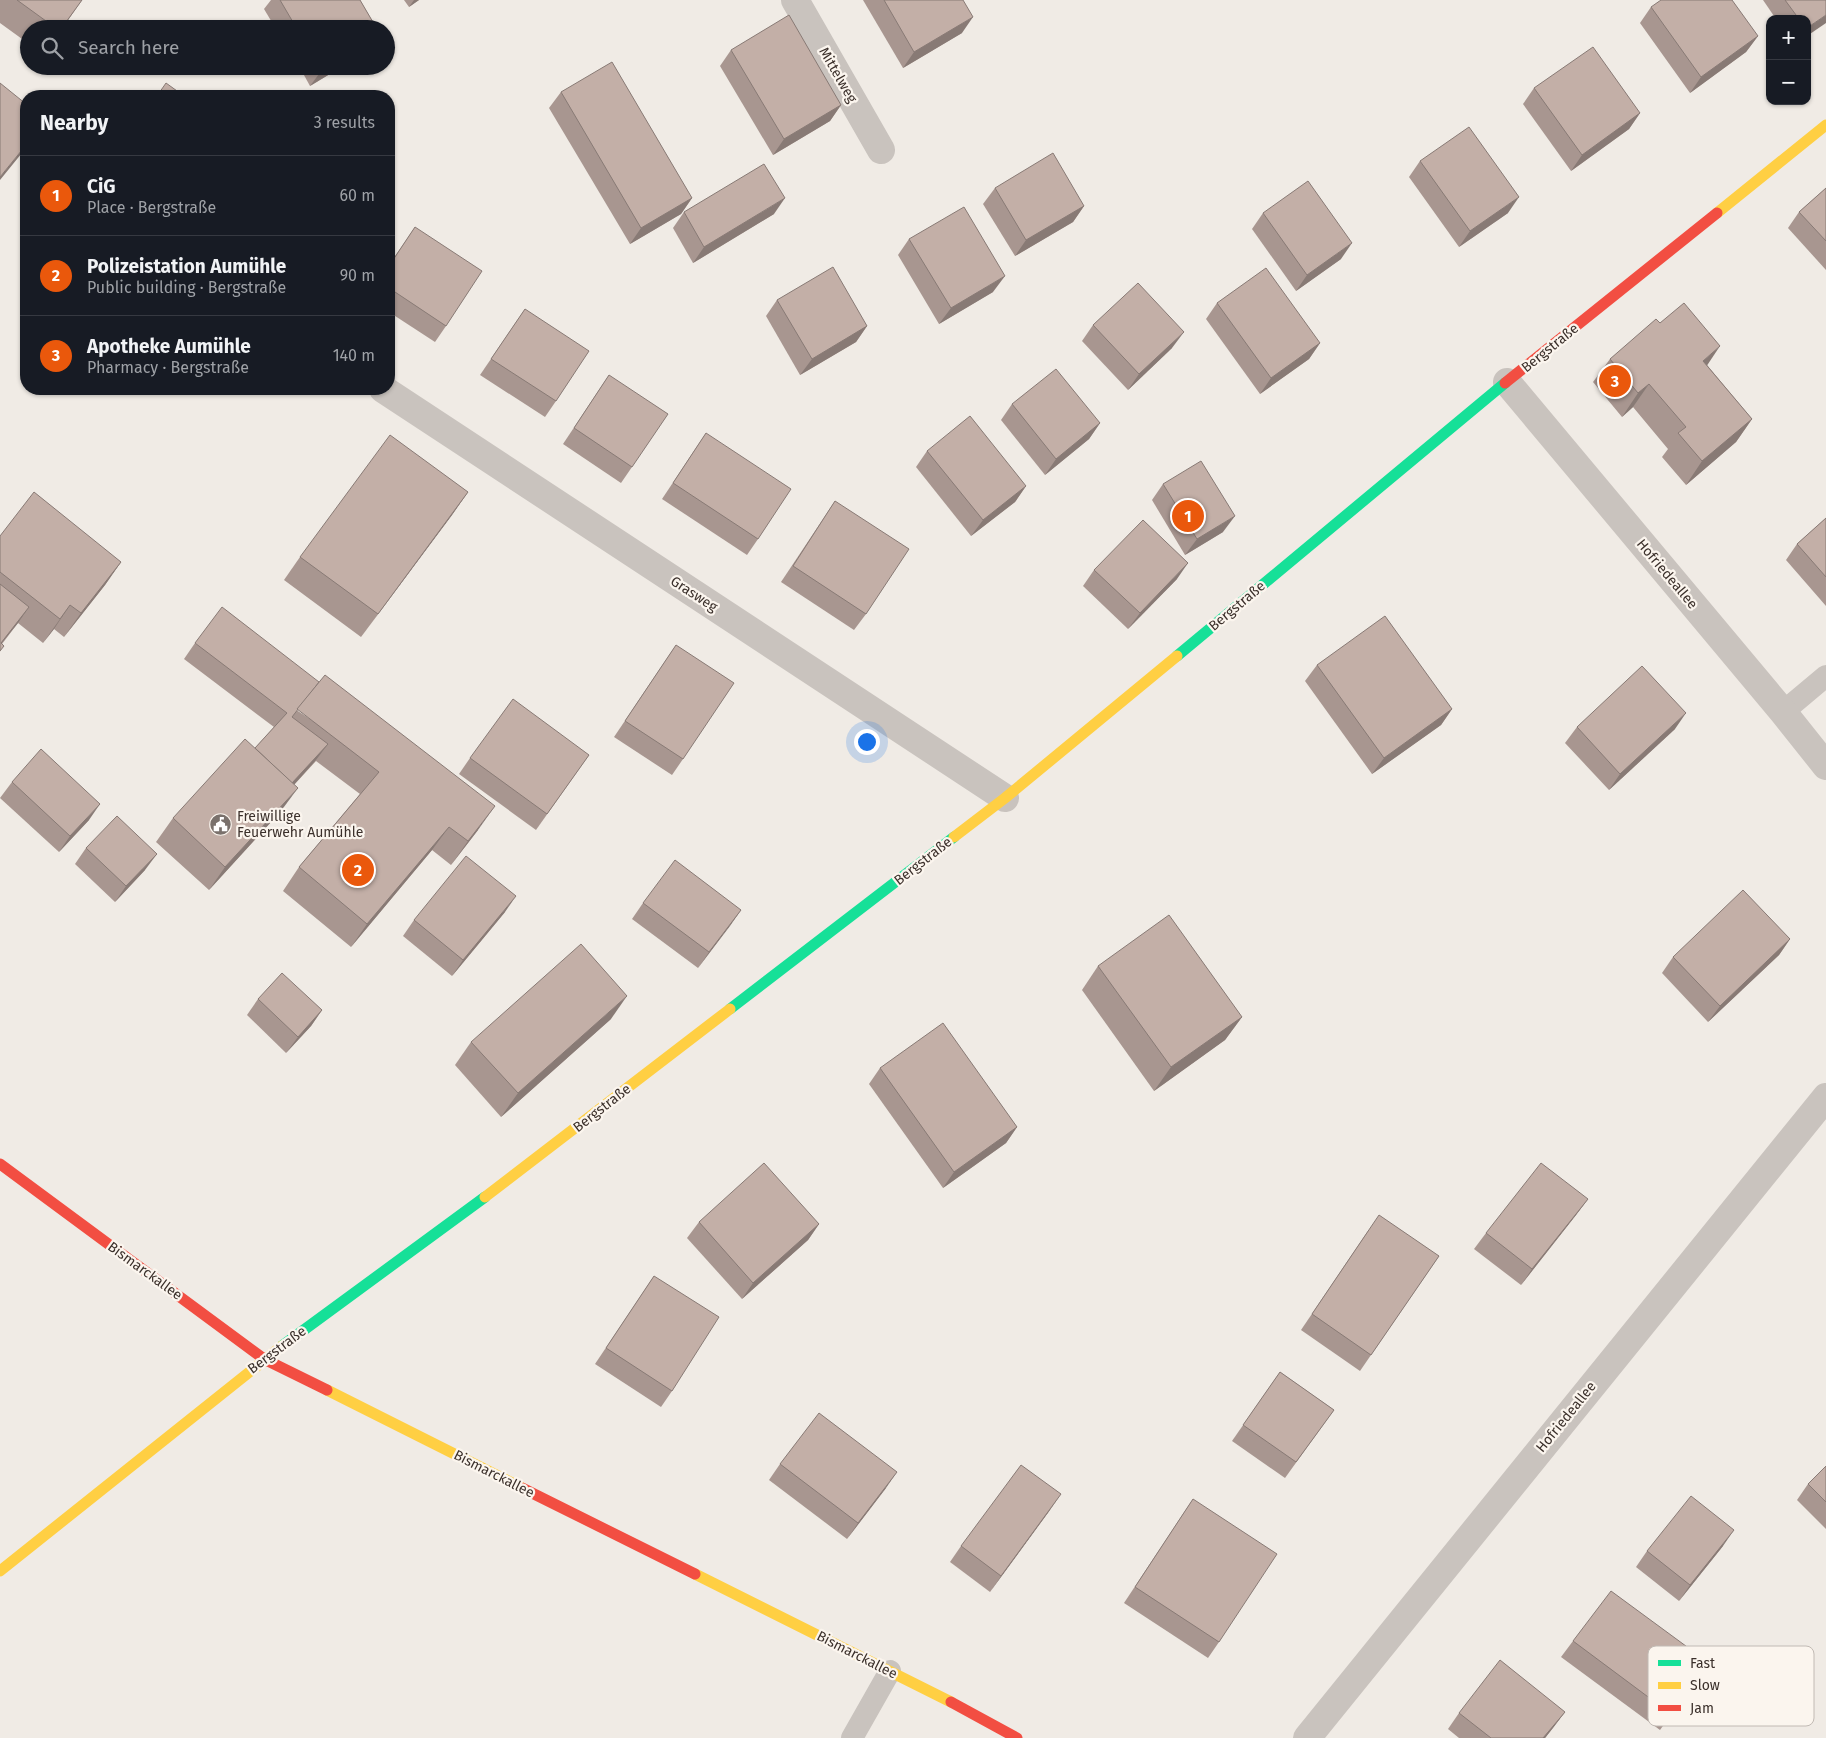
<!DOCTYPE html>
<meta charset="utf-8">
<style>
:root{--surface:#171b24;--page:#242831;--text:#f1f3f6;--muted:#9ea1a6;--line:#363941;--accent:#ea580c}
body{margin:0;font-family:"Fira Sans",sans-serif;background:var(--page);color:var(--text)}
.controls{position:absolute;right:15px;top:15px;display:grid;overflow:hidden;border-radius:10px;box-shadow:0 1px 4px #0004}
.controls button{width:45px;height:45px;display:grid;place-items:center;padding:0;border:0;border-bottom:1px solid var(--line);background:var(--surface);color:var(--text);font:25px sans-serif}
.you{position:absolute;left:866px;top:741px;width:18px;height:18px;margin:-12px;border:4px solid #fff;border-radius:50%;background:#1a73e8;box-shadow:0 0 0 8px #1a73e833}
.badge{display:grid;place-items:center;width:32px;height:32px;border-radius:50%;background:var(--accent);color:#fff;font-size:16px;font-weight:700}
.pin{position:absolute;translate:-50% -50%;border:2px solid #fff;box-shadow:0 1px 5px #0006}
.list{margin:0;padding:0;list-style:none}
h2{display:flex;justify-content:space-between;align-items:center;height:65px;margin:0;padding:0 20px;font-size:21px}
h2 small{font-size:16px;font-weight:400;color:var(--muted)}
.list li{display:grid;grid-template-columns:32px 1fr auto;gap:15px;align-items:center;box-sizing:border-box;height:80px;padding:0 20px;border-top:1px solid var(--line)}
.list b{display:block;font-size:19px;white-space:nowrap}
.list p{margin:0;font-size:16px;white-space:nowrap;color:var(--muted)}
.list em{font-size:16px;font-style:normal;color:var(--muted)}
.icon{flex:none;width:28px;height:28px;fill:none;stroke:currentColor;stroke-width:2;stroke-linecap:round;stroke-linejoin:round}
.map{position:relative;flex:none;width:1826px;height:1738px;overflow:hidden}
.search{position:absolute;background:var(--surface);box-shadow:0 1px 4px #0004;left:20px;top:20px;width:375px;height:55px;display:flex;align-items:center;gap:12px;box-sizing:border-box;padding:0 18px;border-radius:28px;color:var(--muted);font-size:19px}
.panel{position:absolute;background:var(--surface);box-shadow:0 1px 4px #0004;left:20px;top:90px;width:375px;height:305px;border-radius:20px}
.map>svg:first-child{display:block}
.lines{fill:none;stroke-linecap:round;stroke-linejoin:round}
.lane{stroke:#c9c3be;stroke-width:22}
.street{stroke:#c9c3be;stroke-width:28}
.fast{stroke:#16e098;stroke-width:11}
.slow{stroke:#ffcf43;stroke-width:11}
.jam{stroke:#f24e42;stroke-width:11}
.wall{fill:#a89690}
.shaded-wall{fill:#887a75}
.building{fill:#c3afa7;stroke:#887a75}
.labels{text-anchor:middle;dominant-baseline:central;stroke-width:4.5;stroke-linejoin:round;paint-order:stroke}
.street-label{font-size:14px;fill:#3b302b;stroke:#fbf5ee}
.poi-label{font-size:14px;fill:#3b302b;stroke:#fbf5ee;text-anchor:start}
.key{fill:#fbf5ee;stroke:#c1bab4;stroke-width:1}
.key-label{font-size:14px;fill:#3b302b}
</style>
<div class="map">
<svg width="1826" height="1738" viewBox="0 0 1826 1738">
<rect width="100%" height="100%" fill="#f0ebe5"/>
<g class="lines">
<g class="lane">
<path d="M 1783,712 L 1826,676"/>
<path d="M 852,1738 L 890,1671"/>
</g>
<g class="street">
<path d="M 795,0 L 881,150"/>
<path d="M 1507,382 L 1783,712 L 1826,766"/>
<path d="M 383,389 L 1005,798"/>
<path d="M 1307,1738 L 1826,1097"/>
</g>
<g class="fast">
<path d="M 1177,656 L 1505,383"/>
<path d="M 730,1009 L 954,837"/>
<path d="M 282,1346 L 485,1197"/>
</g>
<g class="slow">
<path d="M 1717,213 L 1826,125"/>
<path d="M 954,837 L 1005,798 L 1177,656"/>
<path d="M 485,1197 L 730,1009"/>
<path d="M 327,1390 L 522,1488"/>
<path d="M 0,1571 L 282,1346"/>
<path d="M 695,1574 L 951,1702"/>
</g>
<g class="jam">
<path d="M 1505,383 L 1717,213"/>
<path d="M 0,1164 L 264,1359 L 327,1390"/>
<path d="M 522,1488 L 695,1574"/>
<path d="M 951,1702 L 1017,1738"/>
</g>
</g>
<g class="wall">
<path d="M 0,0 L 82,0 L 62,29 L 29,29 L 29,44 L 0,23 Z"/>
<path d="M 271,0 L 360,0 L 377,29 L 276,29 L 264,9 Z"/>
<path d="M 404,0 L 419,0 L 409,7 Z"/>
<path d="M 863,0 L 963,0 L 962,33 L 903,68 Z"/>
<path d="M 1763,0 L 1826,0 L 1807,19 L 1776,19 Z"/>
<path d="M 1651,7 L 1758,36 L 1746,52 L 1690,93 L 1640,23 Z"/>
<path d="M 731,50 L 841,105 L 830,121 L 773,155 L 720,66 Z"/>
<path d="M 299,66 L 343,66 L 310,86 Z"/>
<path d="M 1534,88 L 1640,113 L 1629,129 L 1571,171 L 1523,104 Z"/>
<path d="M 561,92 L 692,198 L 681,214 L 630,244 L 549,108 Z"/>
<path d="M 1420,161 L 1508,213 L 1459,247 L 1409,177 Z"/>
<path d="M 995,188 L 1084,206 L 1073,222 L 1015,256 L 983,204 Z"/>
<path d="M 1826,188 L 1826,270 L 1788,228 L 1799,212 Z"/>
<path d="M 684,212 L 774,214 L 693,263 L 673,228 Z"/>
<path d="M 1263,213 L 1341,259 L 1296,291 L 1252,229 Z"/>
<path d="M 415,227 L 446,326 L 435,342 L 389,312 L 389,265 Z"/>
<path d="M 909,239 L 993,292 L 939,324 L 898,255 Z"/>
<path d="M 777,300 L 867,326 L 856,342 L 800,375 L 766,316 Z"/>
<path d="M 1217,303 L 1320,343 L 1309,359 L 1260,394 L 1206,319 Z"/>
<path d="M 525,309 L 556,401 L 545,417 L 480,375 Z"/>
<path d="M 1660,323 L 1707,365 L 1752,419 L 1736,442 L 1686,485 L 1662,457 L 1668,449 L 1633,407 L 1622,417 L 1593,382 L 1610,359 Z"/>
<path d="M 1093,325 L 1172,348 L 1128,390 L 1082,341 Z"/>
<path d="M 609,375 L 632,467 L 621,483 L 563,444 Z"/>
<path d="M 1012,404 L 1100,423 L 1089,439 L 1045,475 L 1001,420 Z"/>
<path d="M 706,433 L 758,539 L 747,555 L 662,499 Z"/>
<path d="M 927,451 L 1026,486 L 1015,502 L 971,536 L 916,467 Z"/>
<path d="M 1163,484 L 1223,532 L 1185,555 L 1152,500 Z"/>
<path d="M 468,492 L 452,515 L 361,637 L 284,580 L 300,557 Z"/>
<path d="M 835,501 L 866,614 L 854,630 L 781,582 Z"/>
<path d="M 1826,518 L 1826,606 L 1786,560 L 1797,544 Z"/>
<path d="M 0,536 L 121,562 L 105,585 L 64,637 L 54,629 L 43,643 L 18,623 L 2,644 L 0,652 Z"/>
<path d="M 1094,570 L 1177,579 L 1128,629 L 1083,586 Z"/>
<path d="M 195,643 L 478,830 L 451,865 L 432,850 L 351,947 L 283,891 L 299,867 L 360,794 L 316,761 L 294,785 L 281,811 L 209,890 L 156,842 L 173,818 L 255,748 L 274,727 L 184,659 Z"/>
<path d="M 676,645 L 683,759 L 672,775 L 614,737 Z"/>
<path d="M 1317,665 L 1452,709 L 1441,725 L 1372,774 L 1305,681 Z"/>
<path d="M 1577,727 L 1675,729 L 1609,790 L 1565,743 Z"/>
<path d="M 589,755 L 536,830 L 459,774 L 470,758 Z"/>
<path d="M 12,782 L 89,820 L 59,852 L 0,798 Z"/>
<path d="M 86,848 L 145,870 L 115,902 L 75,864 Z"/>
<path d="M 643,903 L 741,910 L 698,968 L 632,919 Z"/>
<path d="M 505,912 L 452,976 L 403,936 L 414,920 Z"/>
<path d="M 1790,939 L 1779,955 L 1708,1022 L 1662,973 L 1673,957 Z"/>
<path d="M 1098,966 L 1242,1017 L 1225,1040 L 1154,1091 L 1082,990 Z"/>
<path d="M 258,999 L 322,1010 L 311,1026 L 286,1053 L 247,1015 Z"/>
<path d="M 611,1019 L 501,1117 L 455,1065 L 471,1042 Z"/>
<path d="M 880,1068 L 1017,1127 L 1006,1143 L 943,1188 L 869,1084 Z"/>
<path d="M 1588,1199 L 1576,1215 L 1521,1285 L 1474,1249 L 1486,1233 Z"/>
<path d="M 699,1222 L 819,1224 L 808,1240 L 742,1299 L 687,1238 Z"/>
<path d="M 1368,1231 L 1439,1256 L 1360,1371 L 1301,1330 Z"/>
<path d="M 654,1276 L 672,1391 L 661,1407 L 595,1364 Z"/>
<path d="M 1280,1372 L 1334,1410 L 1285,1478 L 1232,1441 Z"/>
<path d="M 780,1464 L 886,1488 L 847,1539 L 769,1480 Z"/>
<path d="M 1826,1466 L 1826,1529 L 1797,1500 L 1808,1484 Z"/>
<path d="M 1193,1499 L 1219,1642 L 1208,1658 L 1124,1603 Z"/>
<path d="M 1050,1510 L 990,1592 L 950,1562 L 961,1546 Z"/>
<path d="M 1723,1546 L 1679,1601 L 1636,1567 L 1647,1551 Z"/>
<path d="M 1573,1641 L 1709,1663 L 1660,1730 L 1561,1657 Z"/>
<path d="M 1565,1712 L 1545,1738 L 1459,1738 L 1448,1729 L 1459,1713 Z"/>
</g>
<g class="shaded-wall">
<path d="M 414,0 L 419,0 L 409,7 Z"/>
<path d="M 1826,15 L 1826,23 L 1807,36 L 1807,28 Z"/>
<path d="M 973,17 L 962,33 L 903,68 L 914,52 Z"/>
<path d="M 1758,36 L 1746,52 L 1690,93 L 1701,77 Z"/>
<path d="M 328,66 L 343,66 L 310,86 L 322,70 Z"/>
<path d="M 841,105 L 830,121 L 773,155 L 784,139 Z"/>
<path d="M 1640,113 L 1629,129 L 1571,171 L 1582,155 Z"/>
<path d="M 26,145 L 26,148 L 0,180 L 0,177 Z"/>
<path d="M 1519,197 L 1508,213 L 1459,247 L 1470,231 Z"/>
<path d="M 692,198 L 681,214 L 630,244 L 641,228 Z"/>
<path d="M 785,198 L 774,214 L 693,263 L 704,247 Z"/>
<path d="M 1084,206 L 1073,222 L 1015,256 L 1026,240 Z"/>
<path d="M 1352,243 L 1341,259 L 1296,291 L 1307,275 Z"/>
<path d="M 1005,276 L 993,292 L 939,324 L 951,308 Z"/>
<path d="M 867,326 L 856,342 L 800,375 L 812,359 Z"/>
<path d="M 1184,332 L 1172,348 L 1128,390 L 1139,374 Z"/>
<path d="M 1320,343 L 1309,359 L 1260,394 L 1271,378 Z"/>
<path d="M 1720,346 L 1704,370 L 1703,361 Z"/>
<path d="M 1649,384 L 1633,407 L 1622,417 L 1638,393 Z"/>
<path d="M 1752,419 L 1736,442 L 1686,485 L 1702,461 Z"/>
<path d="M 1100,423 L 1089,439 L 1045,475 L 1056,459 Z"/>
<path d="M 1026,486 L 1015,502 L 971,536 L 983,520 Z"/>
<path d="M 468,492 L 452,515 L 361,637 L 378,614 Z"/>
<path d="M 1235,516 L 1223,532 L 1185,555 L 1197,539 Z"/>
<path d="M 121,562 L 105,585 L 64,637 L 81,613 Z"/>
<path d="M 1188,563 L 1177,579 L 1128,629 L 1140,613 Z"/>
<path d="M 70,605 L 54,629 L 43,643 L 60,619 Z"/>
<path d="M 29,607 L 18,623 L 0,645 L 0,644 Z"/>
<path d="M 1452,709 L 1441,725 L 1372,774 L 1384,758 Z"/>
<path d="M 1686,713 L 1675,729 L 1609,790 L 1620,774 Z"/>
<path d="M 328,744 L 316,760 L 275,806 L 286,789 Z"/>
<path d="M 298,788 L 281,811 L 209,890 L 225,867 Z"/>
<path d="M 100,804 L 89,820 L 59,852 L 70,836 Z"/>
<path d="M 495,806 L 478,830 L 451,865 L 468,841 Z"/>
<path d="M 449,827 L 432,850 L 351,947 L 367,924 Z"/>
<path d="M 157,854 L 145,870 L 115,902 L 126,886 Z"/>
<path d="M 516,896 L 505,912 L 452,976 L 463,960 Z"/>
<path d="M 741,910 L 730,926 L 698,968 L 709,952 Z"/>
<path d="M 1790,939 L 1779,955 L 1708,1022 L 1720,1006 Z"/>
<path d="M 627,996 L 611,1019 L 501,1117 L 518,1093 Z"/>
<path d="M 322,1010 L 311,1026 L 286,1053 L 298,1037 Z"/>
<path d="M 1242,1017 L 1225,1040 L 1154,1091 L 1171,1067 Z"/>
<path d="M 1017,1127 L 1006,1143 L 943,1188 L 954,1172 Z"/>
<path d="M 1588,1199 L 1576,1215 L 1521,1285 L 1532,1269 Z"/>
<path d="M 819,1224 L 808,1240 L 742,1299 L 753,1283 Z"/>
<path d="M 897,1472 L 886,1488 L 847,1539 L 858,1523 Z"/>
<path d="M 1061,1494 L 1050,1510 L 990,1592 L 1001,1576 Z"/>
<path d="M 1734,1530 L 1723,1546 L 1679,1601 L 1690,1585 Z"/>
<path d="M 1565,1712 L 1553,1728 L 1545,1738 L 1543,1738 Z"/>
</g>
<g class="building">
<path d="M 17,0 L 82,0 L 61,29 L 57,29 Z"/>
<path d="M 280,0 L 360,0 L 377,29 L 297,29 Z"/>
<path d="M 884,0 L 963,0 L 973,17 L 914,52 Z"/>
<path d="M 1661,0 L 1732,0 L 1758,36 L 1701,77 L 1651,7 Z"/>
<path d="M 1785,0 L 1826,0 L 1826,15 L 1807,28 L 1807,19 L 1799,19 Z"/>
<path d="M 789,15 L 841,105 L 784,139 L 731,50 Z"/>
<path d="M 1593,47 L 1640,113 L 1582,155 L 1534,88 Z"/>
<path d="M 612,62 L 692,198 L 641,228 L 561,92 Z"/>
<path d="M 320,66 L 328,66 L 322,70 Z"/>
<path d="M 0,83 L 26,104 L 26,145 L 0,177 Z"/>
<path d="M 166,83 L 184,96 L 157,96 Z"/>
<path d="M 1469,127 L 1519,197 L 1470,231 L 1420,161 Z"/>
<path d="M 1053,153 L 1084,206 L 1026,240 L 995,188 Z"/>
<path d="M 764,164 L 785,198 L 704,247 L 684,212 Z"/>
<path d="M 1308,181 L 1352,243 L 1307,275 L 1263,213 Z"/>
<path d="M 1826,188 L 1826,241 L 1799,212 Z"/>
<path d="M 964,207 L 1005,276 L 951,308 L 909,239 Z"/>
<path d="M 415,227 L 482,271 L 446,326 L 389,288 L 389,266 Z"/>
<path d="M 833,267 L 867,326 L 812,359 L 777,300 Z"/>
<path d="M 1266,268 L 1320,343 L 1271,378 L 1217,303 Z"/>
<path d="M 1138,283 L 1184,332 L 1139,374 L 1093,325 Z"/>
<path d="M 1684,303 L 1720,346 L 1703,361 L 1752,419 L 1702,461 L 1678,433 L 1686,427 L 1649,384 L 1638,393 L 1610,359 L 1656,319 L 1660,323 Z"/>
<path d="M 525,309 L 589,351 L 556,401 L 491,359 Z"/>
<path d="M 1056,369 L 1100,423 L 1056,459 L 1012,404 Z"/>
<path d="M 609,375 L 668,414 L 632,467 L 574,428 Z"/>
<path d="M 970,416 L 1026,486 L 983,520 L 927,451 Z"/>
<path d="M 706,433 L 791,489 L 758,539 L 673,483 Z"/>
<path d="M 390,435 L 468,492 L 378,614 L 300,557 Z"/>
<path d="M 1201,461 L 1235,516 L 1197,539 L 1163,484 Z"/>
<path d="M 34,492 L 121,562 L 81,613 L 70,605 L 60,619 L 0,572 L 0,536 Z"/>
<path d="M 835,501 L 909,549 L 866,614 L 793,566 Z"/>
<path d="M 1826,518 L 1826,577 L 1797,544 Z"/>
<path d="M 1143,520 L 1188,563 L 1140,613 L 1094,570 Z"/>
<path d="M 0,584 L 29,607 L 1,643 L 4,646 L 0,651 Z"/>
<path d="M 222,607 L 319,682 L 292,717 L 328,744 L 292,783 L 255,748 L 287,713 L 195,643 Z"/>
<path d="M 1385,616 L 1452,709 L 1384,758 L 1317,665 Z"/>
<path d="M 676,645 L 734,683 L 683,759 L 625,721 Z"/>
<path d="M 1642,666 L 1686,713 L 1620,774 L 1577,727 Z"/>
<path d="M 325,675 L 495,806 L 468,841 L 449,827 L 367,924 L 299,867 L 379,772 L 297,709 Z"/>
<path d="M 513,699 L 589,755 L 547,814 L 470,758 Z"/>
<path d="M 245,739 L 298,788 L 225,867 L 173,818 Z"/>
<path d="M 41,749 L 100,804 L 70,836 L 12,782 Z"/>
<path d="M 117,816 L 157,854 L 126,886 L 86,848 Z"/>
<path d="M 466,856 L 516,896 L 463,960 L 414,920 Z"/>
<path d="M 675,860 L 741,910 L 709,952 L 643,903 Z"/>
<path d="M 1743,890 L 1790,939 L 1720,1006 L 1673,957 Z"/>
<path d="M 1169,915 L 1242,1017 L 1171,1067 L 1098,966 Z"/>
<path d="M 581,944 L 627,996 L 518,1093 L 471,1042 Z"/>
<path d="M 282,973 L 322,1010 L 298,1037 L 258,999 Z"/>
<path d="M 943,1023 L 1017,1127 L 954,1172 L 880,1068 Z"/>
<path d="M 764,1163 L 819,1224 L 753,1283 L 699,1222 Z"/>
<path d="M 1541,1163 L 1588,1199 L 1532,1269 L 1486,1233 Z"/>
<path d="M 1379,1215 L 1439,1256 L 1371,1355 L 1312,1314 Z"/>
<path d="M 654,1276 L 719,1317 L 672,1391 L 606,1348 Z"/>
<path d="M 1280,1372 L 1334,1410 L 1296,1462 L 1243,1425 Z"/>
<path d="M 819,1413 L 897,1472 L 858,1523 L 780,1464 Z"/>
<path d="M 1021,1465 L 1061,1494 L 1001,1576 L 961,1546 Z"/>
<path d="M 1826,1466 L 1826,1502 L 1808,1484 Z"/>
<path d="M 1691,1496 L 1734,1530 L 1690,1585 L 1647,1551 Z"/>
<path d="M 1193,1499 L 1277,1554 L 1219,1642 L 1135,1587 Z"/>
<path d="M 1611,1591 L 1709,1663 L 1671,1714 L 1573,1641 Z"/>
<path d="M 1500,1660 L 1565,1712 L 1543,1738 L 1491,1738 L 1459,1713 Z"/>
</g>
<defs>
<symbol id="civic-disc" viewBox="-11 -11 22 22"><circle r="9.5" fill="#7a716c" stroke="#fbf5ee"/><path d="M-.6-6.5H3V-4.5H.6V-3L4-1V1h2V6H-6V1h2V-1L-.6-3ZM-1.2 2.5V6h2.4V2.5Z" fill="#fff"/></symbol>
</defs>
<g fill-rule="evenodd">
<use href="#civic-disc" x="208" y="812" width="25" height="25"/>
</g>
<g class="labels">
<g class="street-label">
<text transform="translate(838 75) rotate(60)">Mittelweg</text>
<text transform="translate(1550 348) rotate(-39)">Bergstraße</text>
<text transform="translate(1667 574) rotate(50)">Hofriedeallee</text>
<text transform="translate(694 594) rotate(33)">Grasweg</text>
<text transform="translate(1237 606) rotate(-40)">Bergstraße</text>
<text transform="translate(923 861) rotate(-38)">Bergstraße</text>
<text transform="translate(602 1108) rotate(-38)">Bergstraße</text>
<text transform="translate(145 1271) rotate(36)">Bismarckallee</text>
<text transform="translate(277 1350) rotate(-37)">Bergstraße</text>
<text transform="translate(1566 1417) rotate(-51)">Hofriedeallee</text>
<text transform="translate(494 1474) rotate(27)">Bismarckallee</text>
<text transform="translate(857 1655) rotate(27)">Bismarckallee</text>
</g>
<g class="poi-label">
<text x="237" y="816">Freiwillige<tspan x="237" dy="16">Feuerwehr Aumühle</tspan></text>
</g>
</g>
<rect x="1648" y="1646" width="166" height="80" rx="8" class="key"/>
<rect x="1658" y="1660" width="23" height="6" fill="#16e098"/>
<rect x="1658" y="1682" width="23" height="7" fill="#ffcf43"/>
<rect x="1658" y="1705" width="23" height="6" fill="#f24e42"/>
<g class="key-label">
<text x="1690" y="1668">Fast</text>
<text x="1690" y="1690">Slow</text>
<text x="1690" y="1713">Jam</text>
</g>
</svg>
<div class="controls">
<button>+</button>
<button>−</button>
</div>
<div class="you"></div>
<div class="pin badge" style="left:1188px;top:516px">1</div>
<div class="pin badge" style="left:358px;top:870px">2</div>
<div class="pin badge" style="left:1615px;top:381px">3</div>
<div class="search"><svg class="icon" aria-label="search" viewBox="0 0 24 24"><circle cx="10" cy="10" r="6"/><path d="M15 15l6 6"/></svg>Search here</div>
<section class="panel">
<h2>Nearby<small>3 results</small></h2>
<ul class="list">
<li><span class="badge">1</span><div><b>CiG</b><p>Place · Bergstraße</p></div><em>60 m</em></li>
<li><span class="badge">2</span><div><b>Polizeistation Aumühle</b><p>Public building · Bergstraße</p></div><em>90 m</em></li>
<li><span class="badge">3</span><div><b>Apotheke Aumühle</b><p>Pharmacy · Bergstraße</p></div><em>140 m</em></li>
</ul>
</section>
</div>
